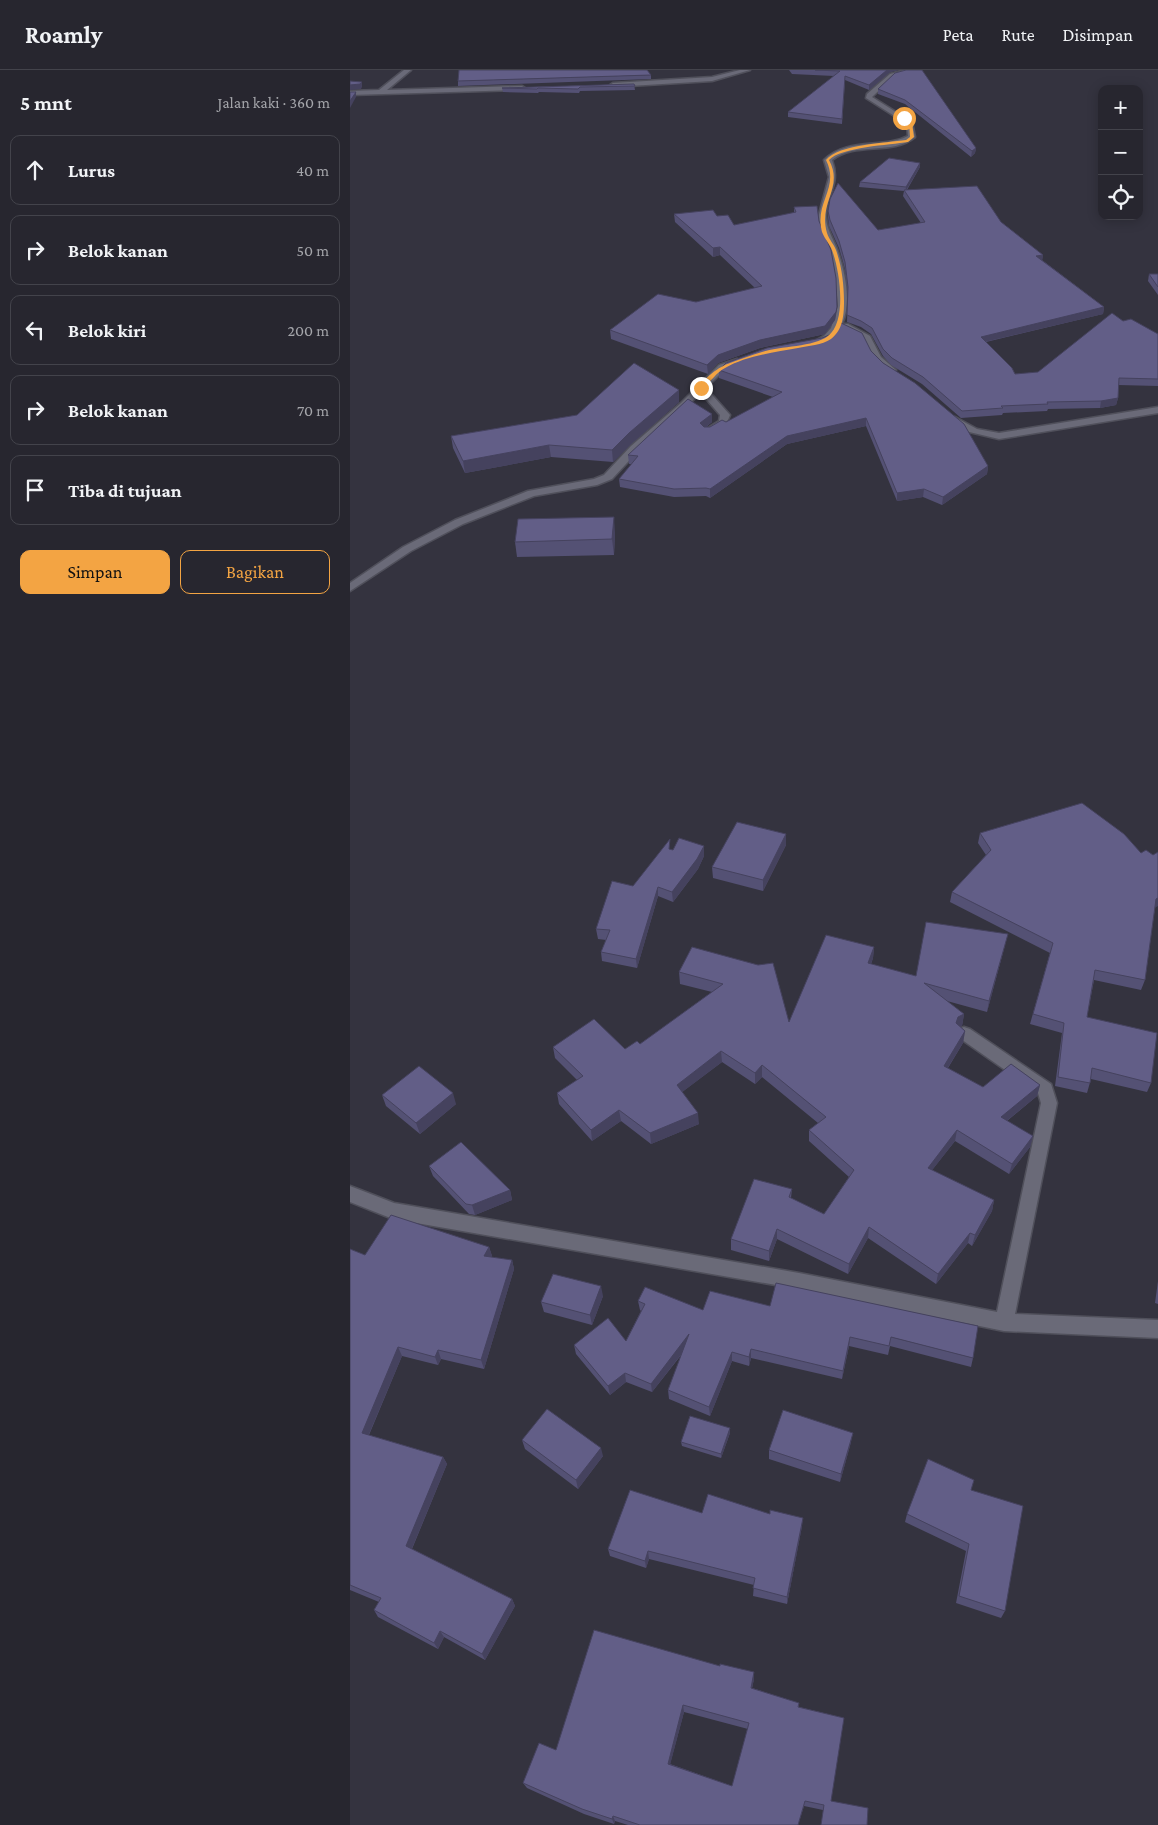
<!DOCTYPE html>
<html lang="id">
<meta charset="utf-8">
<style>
:root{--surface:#27262f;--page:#33323b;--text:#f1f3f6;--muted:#a4a5aa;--line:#43434b;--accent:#f3a443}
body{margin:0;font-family:"Crimson Pro",serif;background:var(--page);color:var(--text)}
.controls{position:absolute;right:15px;top:15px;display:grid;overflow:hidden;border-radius:10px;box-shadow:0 2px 12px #0003}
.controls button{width:45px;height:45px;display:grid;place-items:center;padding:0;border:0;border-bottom:1px solid var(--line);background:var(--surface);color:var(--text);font:25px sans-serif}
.stop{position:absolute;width:15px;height:15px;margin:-11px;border:4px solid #f3a443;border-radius:50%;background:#fff}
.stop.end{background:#f3a443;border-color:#fff;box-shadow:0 1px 5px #0008}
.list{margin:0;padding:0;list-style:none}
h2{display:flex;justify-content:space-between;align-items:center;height:65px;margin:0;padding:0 20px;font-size:21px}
h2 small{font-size:16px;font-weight:400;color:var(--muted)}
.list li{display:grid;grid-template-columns:32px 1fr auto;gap:15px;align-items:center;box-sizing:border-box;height:70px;margin:0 10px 10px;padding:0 10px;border:1px solid var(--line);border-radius:10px}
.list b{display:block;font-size:19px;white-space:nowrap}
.list em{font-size:16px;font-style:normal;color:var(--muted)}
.actions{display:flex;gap:10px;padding:15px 20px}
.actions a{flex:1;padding:11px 0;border:1px solid var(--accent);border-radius:10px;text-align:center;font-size:18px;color:var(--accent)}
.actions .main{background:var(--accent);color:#111}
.icon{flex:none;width:28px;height:28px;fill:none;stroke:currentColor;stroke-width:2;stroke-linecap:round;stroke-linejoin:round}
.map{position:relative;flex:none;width:808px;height:1755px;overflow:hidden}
header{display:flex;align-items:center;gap:30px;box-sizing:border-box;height:70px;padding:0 25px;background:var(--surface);border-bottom:1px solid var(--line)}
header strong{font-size:24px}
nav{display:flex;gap:28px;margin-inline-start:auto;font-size:18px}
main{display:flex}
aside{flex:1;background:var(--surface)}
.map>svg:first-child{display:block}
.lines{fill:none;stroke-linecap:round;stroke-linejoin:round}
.street-casing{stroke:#50505b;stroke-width:3}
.street{fill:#6a6a78;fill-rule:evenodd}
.wall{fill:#545174;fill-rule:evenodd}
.shaded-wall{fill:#45425e}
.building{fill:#625e87;stroke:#45425e;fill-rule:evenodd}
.route{fill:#f3a443}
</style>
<header>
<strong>Roamly</strong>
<nav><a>Peta</a><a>Rute</a><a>Disimpan</a></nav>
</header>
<main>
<aside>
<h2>5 mnt<small>Jalan kaki · 360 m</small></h2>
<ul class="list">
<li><svg class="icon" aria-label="ahead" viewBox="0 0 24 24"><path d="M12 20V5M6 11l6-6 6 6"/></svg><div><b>Lurus</b></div><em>40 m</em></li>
<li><svg class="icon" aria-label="right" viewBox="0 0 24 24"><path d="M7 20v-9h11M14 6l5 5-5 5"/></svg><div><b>Belok kanan</b></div><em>50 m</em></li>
<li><svg class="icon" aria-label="left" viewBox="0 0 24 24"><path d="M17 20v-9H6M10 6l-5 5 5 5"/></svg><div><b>Belok kiri</b></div><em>200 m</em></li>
<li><svg class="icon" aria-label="right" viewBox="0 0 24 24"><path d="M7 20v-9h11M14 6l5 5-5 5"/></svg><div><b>Belok kanan</b></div><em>70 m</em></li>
<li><svg class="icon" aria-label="arrive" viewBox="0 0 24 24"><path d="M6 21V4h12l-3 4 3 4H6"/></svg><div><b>Tiba di tujuan</b></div></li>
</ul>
<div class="actions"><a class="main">Simpan</a><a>Bagikan</a></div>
</aside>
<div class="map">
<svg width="808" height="1755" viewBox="0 0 808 1755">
<rect width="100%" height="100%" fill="#34333f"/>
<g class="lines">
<defs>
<g id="street">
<path d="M 54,0 L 61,0 L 37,20 L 172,16 L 175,18 L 172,20 L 0,25 L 0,21 L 29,20 Z"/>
<path d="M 390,0 L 400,0 L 362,11 L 263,17 L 260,15 L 263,13 L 362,7 Z"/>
<path d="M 555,0 L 565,0 L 544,6 L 522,27 L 562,52 L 565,67 C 542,86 506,71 482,90 C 491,115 476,124 476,146 C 476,158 483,168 487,179 C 495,201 502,232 492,254 L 498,254 L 520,266 L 531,287 L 546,300 L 541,303 L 524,290 L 513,270 L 491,256 L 480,270 L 465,276 L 461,273 L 474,266 L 481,258 L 488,236 L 484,195 L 468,148 L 479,107 L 474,90 C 497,67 532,79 558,66 L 557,54 L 516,28 L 517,24 L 540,4 Z"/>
<path d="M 387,289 L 390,290 L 390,294 L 375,299 L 356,318 L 380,345 C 377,355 366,365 355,363 L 353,361 L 369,351 L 370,345 L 351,323 L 289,380 L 262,409 L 247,415 L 184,426 L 113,454 L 61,481 L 0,521 L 0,513 L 53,477 L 105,450 L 178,421 L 244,409 L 254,405 L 281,376 L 331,333 L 369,295 Z"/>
<path d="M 808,337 L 808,343 L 649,369 L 615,361 L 597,349 L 599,347 L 605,347 L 627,359 L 649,363 Z"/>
<path d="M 614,957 L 620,959 L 701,1014 L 707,1033 L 665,1244 L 808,1250 L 808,1268 L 654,1261 L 449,1219 L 43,1149 L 0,1132 L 0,1116 L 44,1133 L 449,1203 L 647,1242 L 691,1033 L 688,1023 L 608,967 L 606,963 L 608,959 Z"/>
</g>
</defs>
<use href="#street" class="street-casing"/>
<use href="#street" class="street"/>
</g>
<g class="wall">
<path d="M 439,0 L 548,0 L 540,2 L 519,20 L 495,10 L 492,54 L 438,47 L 438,42 L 484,6 L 442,4 Z"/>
<path d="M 555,0 L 626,78 L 625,83 L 621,87 L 555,34 L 528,24 L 528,19 Z"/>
<path d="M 301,5 L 301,9 L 108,16 L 108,11 Z"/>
<path d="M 284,14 L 285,20 L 230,21 L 229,23 L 189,22 L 188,23 L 153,22 L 152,18 Z"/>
<path d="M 570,97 L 557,120 L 651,152 L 693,185 L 692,190 L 754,237 L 753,244 L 636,272 L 665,304 L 688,302 L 773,251 L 808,264 L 808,316 L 768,315 L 768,328 L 766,335 L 750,338 L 698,339 L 697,341 L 653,343 L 652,345 L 611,348 L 572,314 L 541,295 L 533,286 L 521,264 L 511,257 L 497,252 L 498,224 L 495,199 L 489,178 L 479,156 L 478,147 L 478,141 L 528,160 L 571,153 L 553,126 L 554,121 L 509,117 L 510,112 Z"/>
<path d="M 444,137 L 469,151 L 487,237 L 486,245 L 485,250 L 475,264 L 410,278 L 368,293 L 358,304 L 261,269 L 260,260 L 346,232 L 405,218 L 370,185 L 363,187 L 325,152 L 324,144 L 367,146 L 384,155 L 444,143 Z"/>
<path d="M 799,204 L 808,204 L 808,225 L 798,211 Z"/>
<path d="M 521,281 L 638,396 L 637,404 L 592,435 L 573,427 L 547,431 L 516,356 L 437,374 L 360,428 L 356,426 L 324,427 L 270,417 L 269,409 L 282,394 L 279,394 L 278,385 L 362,344 L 362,352 L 356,357 L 360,357 L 376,352 L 423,327 L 369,308 L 369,300 Z"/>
<path d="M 329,320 L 329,332 L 280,375 L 263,392 L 201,387 L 115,403 L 103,378 L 101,366 L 227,345 Z"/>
<path d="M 265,462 L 264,485 L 167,487 L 165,472 Z"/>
<path d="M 630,763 L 805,837 L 795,910 L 791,920 L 744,910 L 737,947 L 801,1013 L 797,1022 L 741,1009 L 737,1023 L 705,1016 L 712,963 L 680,954 L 700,883 L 600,832 L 602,822 L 636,785 L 628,773 Z"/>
<path d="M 436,764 L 436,775 L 413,821 L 363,808 L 362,797 Z"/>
<path d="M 320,780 L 354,786 L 348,799 L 323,832 L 308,826 L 287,898 L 252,891 L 251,882 L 256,870 L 248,869 L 246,859 L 283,816 Z"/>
<path d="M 655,875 L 637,942 L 597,931 L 614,944 L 612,956 L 610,956 L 615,961 L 613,973 L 598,998 L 633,1017 L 690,1015 L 687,1026 L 657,1051 L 683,1066 L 680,1077 L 659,1104 L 605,1071 L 582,1100 L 644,1130 L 642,1141 L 622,1176 L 618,1173 L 586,1214 L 518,1168 L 498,1204 L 427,1169 L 419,1191 L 381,1180 L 381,1169 L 442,1119 L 441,1128 L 474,1144 L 499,1107 L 459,1071 L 459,1060 L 468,1053 L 412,1007 L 405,1014 L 372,992 L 332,1022 L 349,1054 L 301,1074 L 271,1051 L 242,1071 L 209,1034 L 207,1023 L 227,1010 L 205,988 L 203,977 L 275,979 L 290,974 L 362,922 L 330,914 L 329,902 L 342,877 L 439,952 L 524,877 L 523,888 L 521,894 L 566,906 Z"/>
<path d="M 32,1025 L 106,1034 L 70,1064 L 36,1036 Z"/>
<path d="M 79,1096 L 160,1120 L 162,1130 L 125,1145 L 119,1144 L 83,1106 Z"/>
<path d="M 139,1177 L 142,1186 L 141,1187 L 162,1190 L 164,1199 L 134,1299 L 91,1289 L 88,1295 L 52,1286 L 19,1365 L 93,1387 L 97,1394 L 62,1479 L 162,1529 L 165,1536 L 135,1590 L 94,1567 L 88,1579 L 28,1547 L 24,1540 L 29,1532 L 0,1520 L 0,1179 L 15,1185 Z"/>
<path d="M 808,1211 L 808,1234 L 805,1233 Z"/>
<path d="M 360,1221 L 623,1288 L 621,1297 L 540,1276 L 538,1285 L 499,1276 L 492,1309 L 401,1288 L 399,1296 L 382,1291 L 360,1346 L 319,1329 L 318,1320 L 332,1284 L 302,1322 L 276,1312 L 260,1325 L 226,1284 L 224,1275 L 276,1271 L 291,1241 L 290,1240 L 288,1231 L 353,1240 Z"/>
<path d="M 253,1226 L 242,1255 L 194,1242 L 191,1232 Z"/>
<path d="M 380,1363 L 371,1388 L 332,1376 L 331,1372 Z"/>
<path d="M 172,1370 L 253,1386 L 228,1419 L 175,1379 Z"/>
<path d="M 501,1372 L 490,1412 L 419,1389 L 419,1380 Z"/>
<path d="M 621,1420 L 655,1541 L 651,1548 L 606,1533 L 616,1481 L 555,1452 L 557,1444 Z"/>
<path d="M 352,1443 L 452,1456 L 437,1534 L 403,1526 L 404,1515 L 299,1489 L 296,1498 L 260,1486 L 258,1479 Z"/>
<path d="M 404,1609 L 402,1618 L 449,1633 L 449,1637 L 494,1648 L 473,1740 L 454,1736 L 448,1755 L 278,1755 L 265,1751 L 264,1754 L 234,1744 L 177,1718 L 173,1713 L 206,1680 ZM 334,1642 L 398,1659 L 382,1716 L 320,1694 Z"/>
</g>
<g class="shaded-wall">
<path d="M 537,0 L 548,0 L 540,2 L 519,20 L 519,15 Z"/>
<path d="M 12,12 L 12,17 L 11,19 L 0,20 L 0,15 Z"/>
<path d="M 6,22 L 6,27 L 0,38 L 0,31 Z"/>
<path d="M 626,78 L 625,83 L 621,87 L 622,81 Z"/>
<path d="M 570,93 L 570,97 L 555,122 L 556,117 Z"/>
<path d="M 370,177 L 370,185 L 363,187 L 363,178 Z"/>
<path d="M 693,185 L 692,192 L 686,186 Z"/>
<path d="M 487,237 L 486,245 L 485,250 L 475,264 L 410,278 L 368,293 L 358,304 L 357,295 L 368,285 Z"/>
<path d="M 754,237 L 753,244 L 630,273 L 631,267 Z"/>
<path d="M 329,320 L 329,332 L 280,375 L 263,392 L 262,380 L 279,363 Z"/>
<path d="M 768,328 L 766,335 L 750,338 L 751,331 Z"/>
<path d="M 362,344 L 362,352 L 350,361 L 350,353 Z"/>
<path d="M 516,348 L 516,356 L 437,374 L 360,428 L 360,419 L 437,366 Z"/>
<path d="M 199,375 L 201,387 L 115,403 L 113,391 Z"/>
<path d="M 638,396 L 637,404 L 592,435 L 593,427 Z"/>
<path d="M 574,419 L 573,427 L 547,431 L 547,423 Z"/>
<path d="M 264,447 L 265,462 L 264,485 L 262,469 Z"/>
<path d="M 436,764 L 436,775 L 413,821 L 413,810 Z"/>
<path d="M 354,776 L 354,786 L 348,799 L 323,832 L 322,822 Z"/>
<path d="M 308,817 L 308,826 L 287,898 L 286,889 Z"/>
<path d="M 808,828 L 808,836 L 803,839 L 806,829 Z"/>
<path d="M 658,864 L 655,875 L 637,942 L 639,931 Z"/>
<path d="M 524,877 L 523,888 L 517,905 L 518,893 Z"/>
<path d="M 614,944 L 612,956 L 606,958 L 606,953 L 608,947 Z"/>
<path d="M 615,961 L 613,973 L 592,1007 L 594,996 Z"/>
<path d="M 371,981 L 372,992 L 327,1026 L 327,1015 Z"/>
<path d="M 412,995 L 412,1007 L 405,1014 L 405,1003 Z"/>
<path d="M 690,1015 L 687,1026 L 648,1058 L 651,1047 Z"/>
<path d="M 103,1023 L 106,1034 L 70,1064 L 66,1053 Z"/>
<path d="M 269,1040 L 271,1051 L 242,1071 L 241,1060 Z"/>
<path d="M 348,1043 L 349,1054 L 301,1074 L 300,1063 Z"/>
<path d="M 607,1060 L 605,1071 L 576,1108 L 578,1098 Z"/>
<path d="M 683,1066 L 680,1077 L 659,1104 L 662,1094 Z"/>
<path d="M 160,1120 L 162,1130 L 125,1145 L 122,1135 Z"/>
<path d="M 644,1130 L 642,1141 L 622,1176 L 625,1165 Z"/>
<path d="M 519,1157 L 518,1168 L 498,1204 L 499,1194 Z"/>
<path d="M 427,1159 L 427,1169 L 419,1191 L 419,1181 Z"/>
<path d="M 620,1163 L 618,1173 L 586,1214 L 588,1204 Z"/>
<path d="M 139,1177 L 142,1186 L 137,1195 L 134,1186 Z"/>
<path d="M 162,1190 L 164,1199 L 134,1299 L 131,1290 Z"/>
<path d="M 251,1216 L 253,1226 L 242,1255 L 240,1245 Z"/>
<path d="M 339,1264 L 340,1273 L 302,1322 L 301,1314 Z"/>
<path d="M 500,1267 L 499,1276 L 492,1309 L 493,1301 Z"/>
<path d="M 48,1277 L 52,1286 L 16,1371 L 12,1363 Z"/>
<path d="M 401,1279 L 401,1288 L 399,1296 L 399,1287 Z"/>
<path d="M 88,1280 L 91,1289 L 88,1295 L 85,1287 Z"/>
<path d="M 382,1282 L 382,1291 L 360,1346 L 359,1337 Z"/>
<path d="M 275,1303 L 276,1312 L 260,1325 L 258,1316 Z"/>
<path d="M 380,1358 L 380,1363 L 371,1388 L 371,1384 Z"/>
<path d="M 503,1363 L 501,1372 L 490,1412 L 491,1404 Z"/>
<path d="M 251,1378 L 253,1386 L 228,1419 L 226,1410 Z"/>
<path d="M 93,1387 L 97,1394 L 60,1483 L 56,1476 Z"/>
<path d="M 453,1448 L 452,1456 L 437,1534 L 437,1527 Z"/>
<path d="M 298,1481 L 299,1489 L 296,1498 L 295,1491 Z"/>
<path d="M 162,1529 L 165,1536 L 135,1590 L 132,1584 Z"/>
<path d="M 90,1561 L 94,1567 L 88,1579 L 84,1573 Z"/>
<path d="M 404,1602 L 404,1609 L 401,1624 L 401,1618 Z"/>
<path d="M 333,1635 L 334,1642 L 319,1699 L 318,1694 Z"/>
<path d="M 263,1746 L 265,1751 L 264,1754 L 262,1749 Z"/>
</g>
<g class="building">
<path d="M 109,0 L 297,0 L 301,5 L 108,11 Z"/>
<path d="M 465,0 L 537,0 L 519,15 L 495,6 L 492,49 L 438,42 L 490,1 Z"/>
<path d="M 556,0 L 572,0 L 626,78 L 622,81 L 555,30 L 528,19 L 545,3 Z"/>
<path d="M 0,11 L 12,12 L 10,14 L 0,15 Z"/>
<path d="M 284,14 L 285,16 L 230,17 L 228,19 L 188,18 L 187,19 L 152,18 Z"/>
<path d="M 0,22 L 6,22 L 0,31 Z"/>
<path d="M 539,88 L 570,93 L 556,117 L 510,112 Z"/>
<path d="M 488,113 L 528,160 L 575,152 L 554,120 L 627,116 L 651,152 L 693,185 L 686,186 L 754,237 L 631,267 L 662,298 L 665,304 L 688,302 L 762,243 L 773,251 L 781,249 L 808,264 L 808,309 L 769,308 L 768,328 L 751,331 L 697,332 L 698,334 L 651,336 L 653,338 L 612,341 L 573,307 L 542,288 L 533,279 L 522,258 L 511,251 L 497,245 L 498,217 L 495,192 L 489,171 L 480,150 L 478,141 L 480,129 Z"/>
<path d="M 467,136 L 469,151 L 481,180 L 486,208 L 487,237 L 486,242 L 475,256 L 410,270 L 368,285 L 357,295 L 260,260 L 308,224 L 346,232 L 412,216 L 370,177 L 363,178 L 324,144 L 363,140 L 367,146 L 378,145 L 384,155 L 446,142 L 444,137 Z"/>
<path d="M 799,204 L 808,204 L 808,217 Z"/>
<path d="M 491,253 L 512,263 L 521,281 L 533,293 L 565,313 L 614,354 L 638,396 L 593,427 L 574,419 L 547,423 L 516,348 L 437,366 L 360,419 L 356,418 L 324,419 L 269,409 L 288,386 L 278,385 L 338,329 L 362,344 L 350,353 L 354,357 L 360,357 L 372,350 L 376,352 L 432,322 L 369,300 L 376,293 L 417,278 L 472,268 L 484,263 Z"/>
<path d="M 284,293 L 329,320 L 279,363 L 262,380 L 199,375 L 113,391 L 101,366 L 227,345 Z"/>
<path d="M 264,447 L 262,469 L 165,472 L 168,449 Z"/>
<path d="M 732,733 L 774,764 L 791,783 L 796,780 L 803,785 L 808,782 L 808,828 L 806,829 L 795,910 L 745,900 L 737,947 L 807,963 L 801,1013 L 742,998 L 740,1013 L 708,1007 L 714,953 L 683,944 L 703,873 L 602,822 L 641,780 L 630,763 Z"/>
<path d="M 387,752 L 436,764 L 413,810 L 362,797 Z"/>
<path d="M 329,768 L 354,776 L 347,789 L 322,822 L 308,817 L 286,889 L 251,882 L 260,860 L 246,859 L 262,811 L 283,816 L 320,769 L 319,779 L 323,780 Z"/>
<path d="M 576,852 L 658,864 L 639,931 L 574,913 L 614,944 L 608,947 L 606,953 L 615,961 L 594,996 L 633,1017 L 661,994 L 690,1015 L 651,1047 L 683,1066 L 662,1094 L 607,1060 L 578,1098 L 644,1130 L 625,1165 L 620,1163 L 588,1204 L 519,1157 L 499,1194 L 427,1159 L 419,1181 L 381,1169 L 404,1109 L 442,1119 L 439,1127 L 474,1144 L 504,1100 L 459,1060 L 476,1047 L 412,995 L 405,1003 L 371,981 L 327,1015 L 348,1043 L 300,1063 L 269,1040 L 241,1060 L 207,1023 L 233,1006 L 203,977 L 244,949 L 275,979 L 287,971 L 290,974 L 373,914 L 329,902 L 342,877 L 408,895 L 423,893 L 439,952 L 476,865 L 524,877 L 518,893 L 566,906 Z"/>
<path d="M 69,996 L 103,1023 L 66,1053 L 32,1025 Z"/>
<path d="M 111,1072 L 160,1120 L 122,1135 L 116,1134 L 79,1096 Z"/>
<path d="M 41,1145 L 139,1177 L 134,1186 L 162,1190 L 131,1290 L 88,1280 L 85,1287 L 48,1277 L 12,1363 L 93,1387 L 56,1476 L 162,1529 L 132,1584 L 90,1561 L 84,1573 L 24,1540 L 31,1528 L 0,1515 L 0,1179 L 15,1185 Z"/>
<path d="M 203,1204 L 251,1216 L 240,1245 L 191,1232 Z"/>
<path d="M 426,1213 L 628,1256 L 623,1288 L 541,1267 L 539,1276 L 500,1267 L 493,1301 L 401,1279 L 399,1287 L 382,1282 L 359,1337 L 318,1320 L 339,1264 L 301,1314 L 275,1303 L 258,1316 L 224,1275 L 258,1248 L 276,1271 L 295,1234 L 288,1231 L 295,1217 L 353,1240 L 360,1221 L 420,1236 Z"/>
<path d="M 197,1339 L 251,1378 L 226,1410 L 172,1370 Z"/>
<path d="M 433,1340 L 503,1363 L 491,1404 L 419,1380 Z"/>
<path d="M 340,1346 L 380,1358 L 371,1384 L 331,1372 Z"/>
<path d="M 578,1389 L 624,1410 L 621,1420 L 673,1436 L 655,1541 L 609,1526 L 619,1474 L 557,1444 Z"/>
<path d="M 280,1420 L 352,1443 L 358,1424 L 420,1444 L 420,1440 L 453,1448 L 437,1527 L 403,1518 L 405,1508 L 298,1481 L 295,1491 L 258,1479 Z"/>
<path d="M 244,1560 L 370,1596 L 370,1594 L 404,1602 L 401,1618 L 449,1633 L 448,1637 L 494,1648 L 481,1731 L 518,1738 L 517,1755 L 471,1755 L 474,1735 L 455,1731 L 448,1755 L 290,1755 L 263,1746 L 262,1749 L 232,1739 L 173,1713 L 189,1673 L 206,1680 ZM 333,1635 L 399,1653 L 382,1716 L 318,1694 Z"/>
</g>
<path class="route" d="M 555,47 L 562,53 L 564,67 L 558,72 C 540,75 491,77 479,90 C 494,118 468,132 477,163 C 479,170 485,175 487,183 C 492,198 494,216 494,231 C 494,245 493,260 481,269 C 472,275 458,276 448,278 C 425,282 395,286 375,298 C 367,302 360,312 353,319 L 349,319 C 352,309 370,296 380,293 C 391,289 401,285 412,282 C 430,276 464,277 478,266 C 497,252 490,203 483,183 C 481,175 475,170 472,162 C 464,132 490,118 476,90 C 489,74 536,73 556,70 L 560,67 L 559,53 L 552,48 Z"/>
</svg>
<div class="controls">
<button>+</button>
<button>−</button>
<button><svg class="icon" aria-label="locate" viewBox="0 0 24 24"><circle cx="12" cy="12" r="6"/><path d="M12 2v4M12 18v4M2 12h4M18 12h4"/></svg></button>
</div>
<div class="stop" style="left:554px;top:48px"></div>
<div class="stop end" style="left:351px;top:318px"></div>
</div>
</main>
